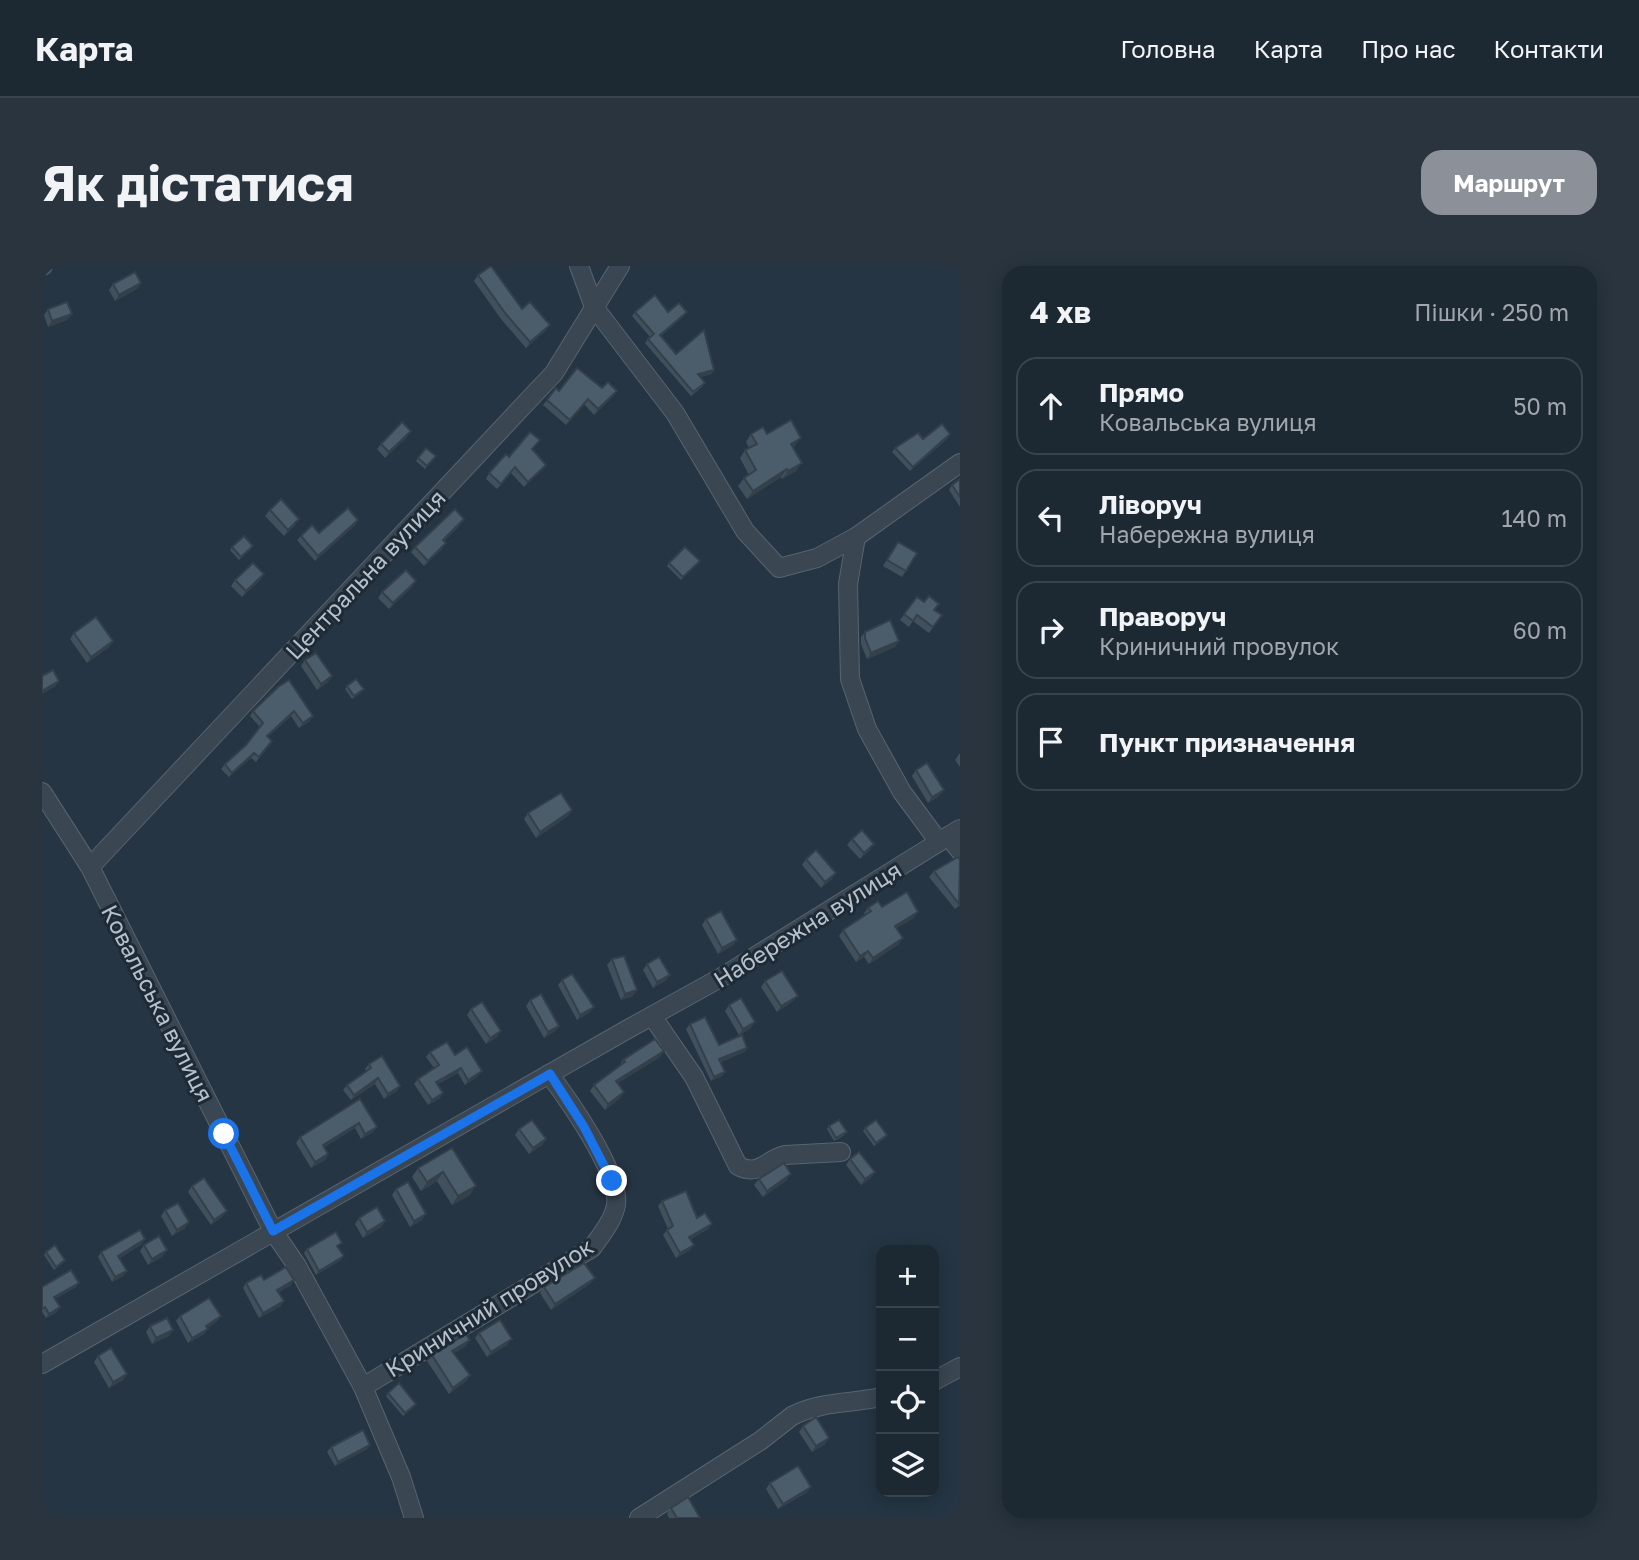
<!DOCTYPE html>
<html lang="uk">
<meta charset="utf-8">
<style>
:root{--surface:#1c2832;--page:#29343e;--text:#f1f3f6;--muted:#a0a6ac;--line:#3a444d;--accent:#8c9099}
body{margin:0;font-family:"Golos Text",sans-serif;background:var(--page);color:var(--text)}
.controls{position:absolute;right:21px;bottom:21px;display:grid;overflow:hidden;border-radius:14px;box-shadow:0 4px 18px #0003}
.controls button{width:63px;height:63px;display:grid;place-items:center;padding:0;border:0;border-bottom:2px solid var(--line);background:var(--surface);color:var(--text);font:35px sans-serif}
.stop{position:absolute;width:21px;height:21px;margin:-16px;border:5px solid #1a73e8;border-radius:50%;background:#fff}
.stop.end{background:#1a73e8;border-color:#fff;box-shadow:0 2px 7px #0008}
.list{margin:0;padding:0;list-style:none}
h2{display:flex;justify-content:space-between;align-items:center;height:91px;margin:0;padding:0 28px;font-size:30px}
h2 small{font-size:23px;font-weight:400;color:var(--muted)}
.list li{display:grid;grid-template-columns:46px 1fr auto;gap:21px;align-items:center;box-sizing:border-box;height:98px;margin:0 14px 14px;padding:0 14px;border:2px solid var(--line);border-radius:21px}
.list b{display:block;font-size:26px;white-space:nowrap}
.list p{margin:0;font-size:23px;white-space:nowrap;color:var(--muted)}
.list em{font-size:23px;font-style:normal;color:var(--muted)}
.icon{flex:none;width:38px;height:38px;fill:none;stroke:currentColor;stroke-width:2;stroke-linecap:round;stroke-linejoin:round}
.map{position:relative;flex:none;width:918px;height:1252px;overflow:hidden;border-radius:21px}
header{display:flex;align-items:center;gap:42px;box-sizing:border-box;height:98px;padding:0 35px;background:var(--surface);border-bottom:2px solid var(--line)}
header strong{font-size:33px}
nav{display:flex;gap:38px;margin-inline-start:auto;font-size:24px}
.intro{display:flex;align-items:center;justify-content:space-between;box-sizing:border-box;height:168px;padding:0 42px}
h1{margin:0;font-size:49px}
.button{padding:18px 32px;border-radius:21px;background:var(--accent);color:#fff;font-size:24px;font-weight:700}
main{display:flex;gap:42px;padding:0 42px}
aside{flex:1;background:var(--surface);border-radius:21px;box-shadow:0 4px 18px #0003}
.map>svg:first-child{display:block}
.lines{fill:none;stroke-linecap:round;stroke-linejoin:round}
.minor-casing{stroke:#58646f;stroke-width:20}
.minor{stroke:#3a4652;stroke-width:18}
.wall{fill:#40505c}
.shaded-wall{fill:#34414b}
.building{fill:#4b5d6b;stroke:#34414b;stroke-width:2}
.route{stroke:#1a73e8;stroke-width:9}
.labels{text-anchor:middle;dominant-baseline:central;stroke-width:6;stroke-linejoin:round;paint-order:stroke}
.street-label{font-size:23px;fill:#b7c1cc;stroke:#1e2b37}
</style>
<header>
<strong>Карта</strong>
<nav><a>Головна</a><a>Карта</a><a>Про нас</a><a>Контакти</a></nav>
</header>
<div class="intro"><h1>Як дістатися</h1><a class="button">Маршрут</a></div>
<main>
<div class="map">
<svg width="918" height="1252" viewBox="0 0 918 1252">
<rect width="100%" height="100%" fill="#253543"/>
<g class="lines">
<defs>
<g id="minor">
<path d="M 0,0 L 1,0"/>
<path d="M 537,0 L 552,41 L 633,147 L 703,265 L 737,302 L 775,292 L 814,271 L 918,197"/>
<path d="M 814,271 L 806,318 L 808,413 L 825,463 L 860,526 L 897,576"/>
<path d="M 0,526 L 48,601 L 231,965 L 255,1000 L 321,1121 L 359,1211 L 372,1252"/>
<path d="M 906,570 L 918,585"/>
<path d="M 48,601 L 512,107 L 578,0"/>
<path d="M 610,750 L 652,811 L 696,900 C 718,911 724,893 743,889 L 799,886"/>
<path d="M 0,1098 L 586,763 L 680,711 L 918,563"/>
<path d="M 892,1115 L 918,1101"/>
<path d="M 321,1121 L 550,982 C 559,969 571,955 574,939 C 579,908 526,833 507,808"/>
<path d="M 597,1252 L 718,1175 L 750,1150 C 779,1135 808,1138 839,1131"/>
</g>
</defs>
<use href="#minor" class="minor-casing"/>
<use href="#minor" class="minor"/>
</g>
<g class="wall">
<path d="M 436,9 L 480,43 L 508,59 L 503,65 L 484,82 L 459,53 L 432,15 Z"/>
<path d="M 99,17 L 95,23 L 73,35 L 67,24 L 71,18 Z"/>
<path d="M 6,43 L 30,48 L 25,54 L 6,61 L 2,49 Z"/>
<path d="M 593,46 L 626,46 L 642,50 L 619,70 L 634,88 L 670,108 L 658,111 L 663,117 L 660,121 L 649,130 L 603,77 L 608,71 L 590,50 Z"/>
<path d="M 560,122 L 575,125 L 571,130 L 552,149 L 542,138 L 524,159 L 501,139 L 505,134 L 517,125 Z"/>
<path d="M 709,168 L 725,168 L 753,180 L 751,182 L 754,205 L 740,213 L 739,211 L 705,233 L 696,220 L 702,212 L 707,209 L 698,192 L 703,184 L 707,182 L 704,176 Z"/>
<path d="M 908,168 L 905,173 L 868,205 L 850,186 L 853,182 L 881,173 Z"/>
<path d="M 365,171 L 343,192 L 335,183 L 339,178 Z"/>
<path d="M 384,182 L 394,190 L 383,203 L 374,195 Z"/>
<path d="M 490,184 L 504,199 L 500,204 L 482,221 L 469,207 L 455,223 L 444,213 L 447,207 L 467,191 Z"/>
<path d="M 918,213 L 918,241 L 907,224 L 910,219 Z"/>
<path d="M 228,244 L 257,253 L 253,259 L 242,270 L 223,250 Z"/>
<path d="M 316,254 L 313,259 L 273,295 L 255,274 L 259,270 L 277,267 Z"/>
<path d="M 419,258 L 402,275 L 401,282 L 382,300 L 369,286 L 373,281 Z"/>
<path d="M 856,276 L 864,305 L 860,311 L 841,300 Z"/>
<path d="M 190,281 L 209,283 L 197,294 L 188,284 Z"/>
<path d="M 627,297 L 655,298 L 639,314 L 625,300 Z"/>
<path d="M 222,308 L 218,314 L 200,331 L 189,320 L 193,314 Z"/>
<path d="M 374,315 L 370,321 L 347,343 L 336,332 L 340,326 Z"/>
<path d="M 875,331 L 900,349 L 887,367 L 871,355 L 867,361 L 858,354 Z"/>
<path d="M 823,366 L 857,375 L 853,381 L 825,393 L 819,378 L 819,371 Z"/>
<path d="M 32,367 L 71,375 L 67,381 L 45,397 L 28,373 Z"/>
<path d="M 263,394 L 290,410 L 286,416 L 275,424 L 259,400 Z"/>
<path d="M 305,420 L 320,426 L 310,433 L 303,423 Z"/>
<path d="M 236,421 L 268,455 L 257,462 L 249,450 L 226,471 L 230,475 L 214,496 L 209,492 L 187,511 L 179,503 L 183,498 L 204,479 L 218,461 L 208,450 L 211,445 Z"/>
<path d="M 918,487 L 918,501 L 913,494 Z"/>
<path d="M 874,504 L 897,530 L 886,537 L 870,510 Z"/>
<path d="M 530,544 L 526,550 L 494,572 L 482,553 L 486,547 Z"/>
<path d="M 810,573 L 828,584 L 818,593 L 805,579 Z"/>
<path d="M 764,593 L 790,613 L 779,622 L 760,599 Z"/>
<path d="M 918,594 L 918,639 L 913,643 L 887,611 L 892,605 Z"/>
<path d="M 840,641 L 872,652 L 854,662 L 857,678 L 827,698 L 822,691 L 814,696 L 797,670 L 801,664 L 823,649 L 822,647 L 826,642 Z"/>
<path d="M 664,653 L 695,674 L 691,679 L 676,688 L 660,659 Z"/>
<path d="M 570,693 L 591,730 L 579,734 L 565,699 Z"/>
<path d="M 605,698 L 628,709 L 623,715 L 611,722 L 601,704 Z"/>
<path d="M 520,714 L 548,746 L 535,754 L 516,719 Z"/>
<path d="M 723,715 L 756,730 L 751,735 L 735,746 L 719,721 Z"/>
<path d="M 488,734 L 517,760 L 513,765 L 502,772 L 484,740 Z"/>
<path d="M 687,739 L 709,762 L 697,769 L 683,745 Z"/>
<path d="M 429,743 L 455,771 L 444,778 L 425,749 Z"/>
<path d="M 648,758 L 677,779 L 705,782 L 702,786 L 679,796 L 683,806 L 680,810 L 669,815 L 644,763 Z"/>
<path d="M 388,786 L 413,789 L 436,810 L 423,819 L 416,807 L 396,818 L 398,832 L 386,839 L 372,818 L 376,813 L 392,802 L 384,791 Z"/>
<path d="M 618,791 L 575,817 L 582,826 L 578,832 L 563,844 L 548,825 L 552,819 L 578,799 L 581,794 Z"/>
<path d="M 327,798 L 358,820 L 355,825 L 342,833 L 333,818 L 309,834 L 301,824 L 305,819 L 325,805 L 323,803 Z"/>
<path d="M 318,833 L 335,861 L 331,866 L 319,873 L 313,862 L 282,881 L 286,888 L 283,894 L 269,902 L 254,877 L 258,871 Z"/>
<path d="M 787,860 L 803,869 L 792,875 L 785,863 Z"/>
<path d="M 823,862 L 845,869 L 843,872 L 832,880 L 821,865 Z"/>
<path d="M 477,863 L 504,873 L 500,879 L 487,888 L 473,869 Z"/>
<path d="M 410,882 L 428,929 L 410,939 L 395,915 L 379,925 L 370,911 L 376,902 Z"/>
<path d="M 808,893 L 829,912 L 819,919 L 804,899 Z"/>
<path d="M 717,913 L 745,914 L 721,931 L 712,919 Z"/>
<path d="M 150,920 L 181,950 L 169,959 L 146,926 Z"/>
<path d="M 354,923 L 380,954 L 368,961 L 350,929 Z"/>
<path d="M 620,935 L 670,958 L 666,963 L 649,973 L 652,979 L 648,984 L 634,992 L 621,969 L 626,963 L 616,940 Z"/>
<path d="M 123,944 L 143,962 L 130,970 L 119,950 Z"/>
<path d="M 317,952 L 343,955 L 339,961 L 321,972 L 313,958 Z"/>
<path d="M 100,978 L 78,992 L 85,1005 L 81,1010 L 70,1016 L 56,991 L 59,986 Z"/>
<path d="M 102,979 L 121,990 L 106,999 L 98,985 Z"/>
<path d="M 265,983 L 299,994 L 274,1009 L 262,987 Z"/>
<path d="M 4,986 L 23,994 L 21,997 L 12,1004 L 2,989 Z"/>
<path d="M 222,1014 L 249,1019 L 237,1026 L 239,1040 L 217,1052 L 201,1022 L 204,1017 Z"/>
<path d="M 37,1017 L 34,1021 L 13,1033 L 15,1046 L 4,1052 L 0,1046 L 0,1021 Z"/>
<path d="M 549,1017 L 509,1044 L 498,1027 L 502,1021 Z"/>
<path d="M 138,1050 L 179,1050 L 175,1055 L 165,1062 L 162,1068 L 146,1077 L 134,1055 Z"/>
<path d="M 108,1060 L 131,1064 L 127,1070 L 110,1078 L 104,1066 Z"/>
<path d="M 437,1067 L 465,1079 L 445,1091 L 433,1072 Z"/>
<path d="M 424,1080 L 412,1087 L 428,1109 L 424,1115 L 407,1128 L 385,1095 L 390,1089 Z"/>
<path d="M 56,1090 L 85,1108 L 81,1114 L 67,1122 L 52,1096 Z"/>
<path d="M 346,1127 L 372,1141 L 361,1150 L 344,1130 Z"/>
<path d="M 761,1160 L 783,1178 L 770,1186 L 757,1166 Z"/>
<path d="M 289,1181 L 325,1183 L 293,1200 L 285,1186 Z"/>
<path d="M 728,1217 L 769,1221 L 764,1227 L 736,1243 L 724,1223 Z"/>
<path d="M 629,1242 L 658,1252 L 627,1252 L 625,1248 Z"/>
</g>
<g class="shaded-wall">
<path d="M 99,17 L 95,23 L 73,35 L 77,29 Z"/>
<path d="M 645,46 L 642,50 L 615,73 L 618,69 Z"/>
<path d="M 30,48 L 25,54 L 6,61 L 10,55 Z"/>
<path d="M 508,59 L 503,65 L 484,82 L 488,76 Z"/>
<path d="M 672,104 L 670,108 L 653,112 L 656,108 Z"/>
<path d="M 575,125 L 571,130 L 552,149 L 556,143 Z"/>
<path d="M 369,165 L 365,171 L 343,192 L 347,186 Z"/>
<path d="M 908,168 L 905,173 L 868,205 L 871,201 Z"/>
<path d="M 759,172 L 753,180 L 743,186 L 749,178 Z"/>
<path d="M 760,197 L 754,205 L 740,213 L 746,205 Z"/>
<path d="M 504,199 L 500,204 L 482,221 L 486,216 Z"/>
<path d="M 745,203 L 739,211 L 705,233 L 711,225 Z"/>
<path d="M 257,253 L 253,259 L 242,270 L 246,264 Z"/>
<path d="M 422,253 L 419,258 L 397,279 L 401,274 Z"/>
<path d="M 316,254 L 313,259 L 273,295 L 276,290 Z"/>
<path d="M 404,277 L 401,282 L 382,300 L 386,295 Z"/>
<path d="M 222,308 L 218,314 L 200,331 L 204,325 Z"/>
<path d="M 374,315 L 370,321 L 347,343 L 351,337 Z"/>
<path d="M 71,375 L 67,381 L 45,397 L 49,391 Z"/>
<path d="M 857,375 L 853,381 L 825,393 L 829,387 Z"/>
<path d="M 290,410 L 286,416 L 275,424 L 279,418 Z"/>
<path d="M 17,415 L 13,421 L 0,428 L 0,425 Z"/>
<path d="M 252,445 L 249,450 L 222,475 L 225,470 Z"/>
<path d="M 271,450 L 268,455 L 257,462 L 261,457 Z"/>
<path d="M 212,487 L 209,492 L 187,511 L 190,507 Z"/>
<path d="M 902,524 L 897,530 L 886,537 L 890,531 Z"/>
<path d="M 530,544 L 526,550 L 494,572 L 498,566 Z"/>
<path d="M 832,578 L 828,584 L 818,593 L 822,587 Z"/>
<path d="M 794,607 L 790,613 L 779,622 L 783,616 Z"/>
<path d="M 876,646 L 872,652 L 849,666 L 853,660 Z"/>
<path d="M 861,672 L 857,678 L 827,698 L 831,692 Z"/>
<path d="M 695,674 L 691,679 L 676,688 L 680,682 Z"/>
<path d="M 826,685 L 822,691 L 814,696 L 818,690 Z"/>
<path d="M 628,709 L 623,715 L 611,722 L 615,716 Z"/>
<path d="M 595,724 L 591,730 L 579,734 L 583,728 Z"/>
<path d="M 756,730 L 751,735 L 735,746 L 739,740 Z"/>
<path d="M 552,741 L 548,746 L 535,754 L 538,749 Z"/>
<path d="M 713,756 L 709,762 L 697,769 L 701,763 Z"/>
<path d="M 517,760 L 513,765 L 502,772 L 506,766 Z"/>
<path d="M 459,765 L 455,771 L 444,778 L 448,772 Z"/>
<path d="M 705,782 L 702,786 L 674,798 L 677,793 Z"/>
<path d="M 622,785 L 618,791 L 570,821 L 574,815 Z"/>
<path d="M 419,802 L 416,807 L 391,821 L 394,816 Z"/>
<path d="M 440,805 L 436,810 L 423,819 L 426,814 Z"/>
<path d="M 683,806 L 680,810 L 669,815 L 672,811 Z"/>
<path d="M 336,812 L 333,818 L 309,834 L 312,829 Z"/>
<path d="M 358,820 L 355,825 L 342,833 L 346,828 Z"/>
<path d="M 582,826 L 578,832 L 563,844 L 566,838 Z"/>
<path d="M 401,827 L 398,832 L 386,839 L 390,834 Z"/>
<path d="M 317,857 L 313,862 L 277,885 L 281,879 Z"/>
<path d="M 335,861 L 331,866 L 319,873 L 323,868 Z"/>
<path d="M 504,873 L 500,879 L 487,888 L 491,882 Z"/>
<path d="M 286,888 L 283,894 L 269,902 L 273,896 Z"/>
<path d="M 401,906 L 395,915 L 379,925 L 385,916 Z"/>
<path d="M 833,906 L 829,912 L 819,919 L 823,913 Z"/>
<path d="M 749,908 L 745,914 L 721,931 L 725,925 Z"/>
<path d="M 434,920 L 428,929 L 410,939 L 416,930 Z"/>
<path d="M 185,945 L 181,950 L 169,959 L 172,954 Z"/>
<path d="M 384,948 L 380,954 L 368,961 L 372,955 Z"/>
<path d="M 343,955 L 339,961 L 321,972 L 325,966 Z"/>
<path d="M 147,956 L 143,962 L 130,970 L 135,964 Z"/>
<path d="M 670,958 L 666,963 L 644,976 L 647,971 Z"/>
<path d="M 103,973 L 100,978 L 73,995 L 76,990 Z"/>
<path d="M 652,979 L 648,984 L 634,992 L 638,987 Z"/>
<path d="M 125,984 L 121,990 L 106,999 L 110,993 Z"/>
<path d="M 302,990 L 299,994 L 274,1009 L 277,1005 Z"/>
<path d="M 85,1005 L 81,1010 L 70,1016 L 73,1011 Z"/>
<path d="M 553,1012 L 549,1017 L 509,1044 L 513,1038 Z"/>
<path d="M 252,1014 L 249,1019 L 232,1029 L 235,1024 Z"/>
<path d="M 37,1017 L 34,1021 L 9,1035 L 12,1031 Z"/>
<path d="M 242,1035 L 239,1040 L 217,1052 L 221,1047 Z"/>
<path d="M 18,1041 L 15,1046 L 4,1052 L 7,1048 Z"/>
<path d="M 179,1050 L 175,1055 L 161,1065 L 164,1060 Z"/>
<path d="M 166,1063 L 162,1068 L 146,1077 L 150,1072 Z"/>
<path d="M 131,1064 L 127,1070 L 110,1078 L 114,1072 Z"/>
<path d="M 470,1073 L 465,1079 L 445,1091 L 449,1086 Z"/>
<path d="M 428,1074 L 424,1080 L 406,1091 L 410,1085 Z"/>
<path d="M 85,1108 L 81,1114 L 67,1122 L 71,1116 Z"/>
<path d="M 428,1109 L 424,1115 L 407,1128 L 411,1122 Z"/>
<path d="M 787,1172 L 783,1178 L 770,1186 L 774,1180 Z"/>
<path d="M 328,1179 L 325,1183 L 293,1200 L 296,1196 Z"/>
<path d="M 769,1221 L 764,1227 L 736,1243 L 741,1238 Z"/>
</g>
<g class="building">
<path d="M 449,0 L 480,43 L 488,36 L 508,59 L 488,76 L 463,47 L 436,9 Z"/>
<path d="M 93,6 L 99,17 L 77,29 L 71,18 Z"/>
<path d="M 613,29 L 626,46 L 637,37 L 645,46 L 618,69 L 634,88 L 662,64 L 672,104 L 656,108 L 663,117 L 651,126 L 606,73 L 612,68 L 593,46 Z"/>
<path d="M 25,36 L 30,48 L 10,55 L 6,43 Z"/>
<path d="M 535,102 L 560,122 L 566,116 L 575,125 L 556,143 L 546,133 L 528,154 L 505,134 L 514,122 L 517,125 Z"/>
<path d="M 749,154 L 759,172 L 749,178 L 760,197 L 746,205 L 745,203 L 711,225 L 702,212 L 714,204 L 703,184 L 715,178 L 709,168 L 721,161 L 725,168 Z"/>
<path d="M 360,156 L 369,165 L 347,186 L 339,178 Z"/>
<path d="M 900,158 L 908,168 L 871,201 L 853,182 L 876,167 L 881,173 Z"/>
<path d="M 488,166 L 498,174 L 490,183 L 504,199 L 486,216 L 473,201 L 459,218 L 447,207 L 464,188 L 467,191 Z"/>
<path d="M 384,182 L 394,190 L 385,200 L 376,192 Z"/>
<path d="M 918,213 L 918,231 L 910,219 Z"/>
<path d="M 239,233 L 257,253 L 246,264 L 228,244 Z"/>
<path d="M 306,242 L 316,254 L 276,290 L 259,270 L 270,259 L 277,267 Z"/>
<path d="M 413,243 L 422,253 L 401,274 L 404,277 L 386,295 L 373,281 Z"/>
<path d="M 202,270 L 211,280 L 199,291 L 190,281 Z"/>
<path d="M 856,276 L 875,287 L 864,305 L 845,294 Z"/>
<path d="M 643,281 L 658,295 L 641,311 L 627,297 Z"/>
<path d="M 211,297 L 222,308 L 204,325 L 193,314 Z"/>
<path d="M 364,304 L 374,315 L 351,337 L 340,326 Z"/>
<path d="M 887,330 L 897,338 L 892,344 L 900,349 L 891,361 L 875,349 L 871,355 L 862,348 L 875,331 L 882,336 Z"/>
<path d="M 54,351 L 71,375 L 49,391 L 32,367 Z"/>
<path d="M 848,354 L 857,375 L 829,387 L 823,372 L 823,366 Z"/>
<path d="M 274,387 L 290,410 L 279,418 L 263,394 Z"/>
<path d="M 11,404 L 17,415 L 0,425 L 0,410 Z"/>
<path d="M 314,413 L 322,423 L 312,430 L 305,420 Z"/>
<path d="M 247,414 L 271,450 L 261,457 L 252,445 L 225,470 L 230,475 L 217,491 L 212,487 L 190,507 L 183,498 L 204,479 L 221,457 L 211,445 L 236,421 Z"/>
<path d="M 885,497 L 902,524 L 890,531 L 874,504 Z"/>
<path d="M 519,527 L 530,544 L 498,566 L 486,547 Z"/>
<path d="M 820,564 L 832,578 L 822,587 L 810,573 Z"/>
<path d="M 774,584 L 794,607 L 783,616 L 764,593 Z"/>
<path d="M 916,591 L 918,594 L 917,638 L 892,605 Z"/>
<path d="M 865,626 L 876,646 L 853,660 L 861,672 L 831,692 L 826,685 L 818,690 L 801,664 L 829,645 L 826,642 L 836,635 L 840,641 Z"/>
<path d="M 679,645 L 695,674 L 680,682 L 664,653 Z"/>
<path d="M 582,690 L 595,724 L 583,728 L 570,693 Z"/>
<path d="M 617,691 L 628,709 L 615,716 L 605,698 Z"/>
<path d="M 740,705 L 756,730 L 739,740 L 723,715 Z"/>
<path d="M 530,708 L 552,741 L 538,749 L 520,714 Z"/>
<path d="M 499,728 L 517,760 L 506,766 L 488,734 Z"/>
<path d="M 699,732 L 713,756 L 701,763 L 687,739 Z"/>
<path d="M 440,736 L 459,765 L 448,772 L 429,743 Z"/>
<path d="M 663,751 L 677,779 L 700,769 L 705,782 L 677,793 L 683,806 L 672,811 L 648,758 Z"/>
<path d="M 613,773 L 622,785 L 574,815 L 582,826 L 566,838 L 552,819 L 583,796 L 581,794 Z"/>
<path d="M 405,776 L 413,789 L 425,781 L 440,805 L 426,814 L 419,802 L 394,816 L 401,827 L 390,834 L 376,813 L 397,799 L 388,786 Z"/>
<path d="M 340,790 L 358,820 L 346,828 L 336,812 L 312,829 L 305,819 L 329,802 L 327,798 Z"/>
<path d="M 318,833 L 335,861 L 323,868 L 317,857 L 281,879 L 286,888 L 273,896 L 258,871 Z"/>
<path d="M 490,854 L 504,873 L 491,882 L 477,863 Z"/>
<path d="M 797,854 L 805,866 L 794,872 L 787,860 Z"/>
<path d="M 834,854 L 845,869 L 834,877 L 823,862 Z"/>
<path d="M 410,882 L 434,920 L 416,930 L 401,906 L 385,916 L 376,902 Z"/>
<path d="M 817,886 L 833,906 L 823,913 L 808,893 Z"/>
<path d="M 742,897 L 749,908 L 725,925 L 717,913 Z"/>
<path d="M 162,912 L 185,945 L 172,954 L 150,920 Z"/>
<path d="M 366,916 L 384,948 L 372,955 L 354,923 Z"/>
<path d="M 644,925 L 655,952 L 663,947 L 670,958 L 647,971 L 652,979 L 638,987 L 625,964 L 631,960 L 620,935 Z"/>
<path d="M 136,937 L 147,956 L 135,964 L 123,944 Z"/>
<path d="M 335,941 L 343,955 L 325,966 L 317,952 Z"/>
<path d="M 98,964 L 103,973 L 76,990 L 85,1005 L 73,1011 L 59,986 Z"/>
<path d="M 294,966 L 300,977 L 295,980 L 302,990 L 277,1005 L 265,983 Z"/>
<path d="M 117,970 L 125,984 L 110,993 L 102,979 Z"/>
<path d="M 13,979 L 23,994 L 14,1001 L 4,986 Z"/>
<path d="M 542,997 L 553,1012 L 513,1038 L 502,1021 Z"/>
<path d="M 244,1001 L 252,1014 L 235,1024 L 242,1035 L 221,1047 L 204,1017 L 219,1009 L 222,1014 Z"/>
<path d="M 29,1004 L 37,1017 L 12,1031 L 18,1041 L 7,1048 L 3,1041 L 0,1043 L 0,1021 Z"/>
<path d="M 167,1032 L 179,1050 L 164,1060 L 166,1063 L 150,1072 L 138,1050 Z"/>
<path d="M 125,1052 L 131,1064 L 114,1072 L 108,1060 Z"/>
<path d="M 458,1054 L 470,1073 L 449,1086 L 437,1067 Z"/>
<path d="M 424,1068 L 428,1074 L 410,1085 L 428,1109 L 411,1122 L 390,1089 Z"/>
<path d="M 69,1082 L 85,1108 L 71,1116 L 56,1090 Z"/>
<path d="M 357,1117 L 374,1138 L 363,1147 L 346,1127 Z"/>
<path d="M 774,1151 L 787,1172 L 774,1180 L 761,1160 Z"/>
<path d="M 321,1164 L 328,1179 L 296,1196 L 289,1181 Z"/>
<path d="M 756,1200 L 769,1221 L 741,1238 L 728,1217 Z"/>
<path d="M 646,1231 L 658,1252 L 635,1252 L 629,1242 Z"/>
</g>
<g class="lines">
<path class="route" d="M 182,868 L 231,965 L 508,808 L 542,861 L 570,915"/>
</g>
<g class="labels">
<g class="street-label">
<text transform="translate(323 308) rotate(-47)">Центральна вулиця</text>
<text transform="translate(765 658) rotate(-32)">Набережна вулиця</text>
<text transform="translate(116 737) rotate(63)">Ковальська вулиця</text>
<text transform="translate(447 1041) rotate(-32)">Криничний провулок</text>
</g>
</g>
</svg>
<div class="controls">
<button>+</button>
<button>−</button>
<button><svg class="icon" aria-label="locate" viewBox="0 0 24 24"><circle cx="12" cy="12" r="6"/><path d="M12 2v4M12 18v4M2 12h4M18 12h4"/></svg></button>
<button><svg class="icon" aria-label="layers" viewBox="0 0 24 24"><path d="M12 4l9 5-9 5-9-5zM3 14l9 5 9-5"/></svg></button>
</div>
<div class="stop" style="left:182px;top:868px"></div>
<div class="stop end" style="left:570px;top:915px"></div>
</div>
<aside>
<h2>4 хв<small>Пішки · 250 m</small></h2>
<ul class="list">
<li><svg class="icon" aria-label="ahead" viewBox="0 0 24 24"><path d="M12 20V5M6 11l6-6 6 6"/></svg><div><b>Прямо</b><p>Ковальська вулиця</p></div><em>50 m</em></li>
<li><svg class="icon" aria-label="left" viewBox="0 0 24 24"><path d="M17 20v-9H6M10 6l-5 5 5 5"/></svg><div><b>Ліворуч</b><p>Набережна вулиця</p></div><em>140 m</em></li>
<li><svg class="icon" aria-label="right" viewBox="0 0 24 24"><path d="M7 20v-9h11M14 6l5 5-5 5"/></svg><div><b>Праворуч</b><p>Криничний провулок</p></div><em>60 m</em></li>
<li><svg class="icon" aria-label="arrive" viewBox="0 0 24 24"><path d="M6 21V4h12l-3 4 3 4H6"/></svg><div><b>Пункт призначення</b></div></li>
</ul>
</aside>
</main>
